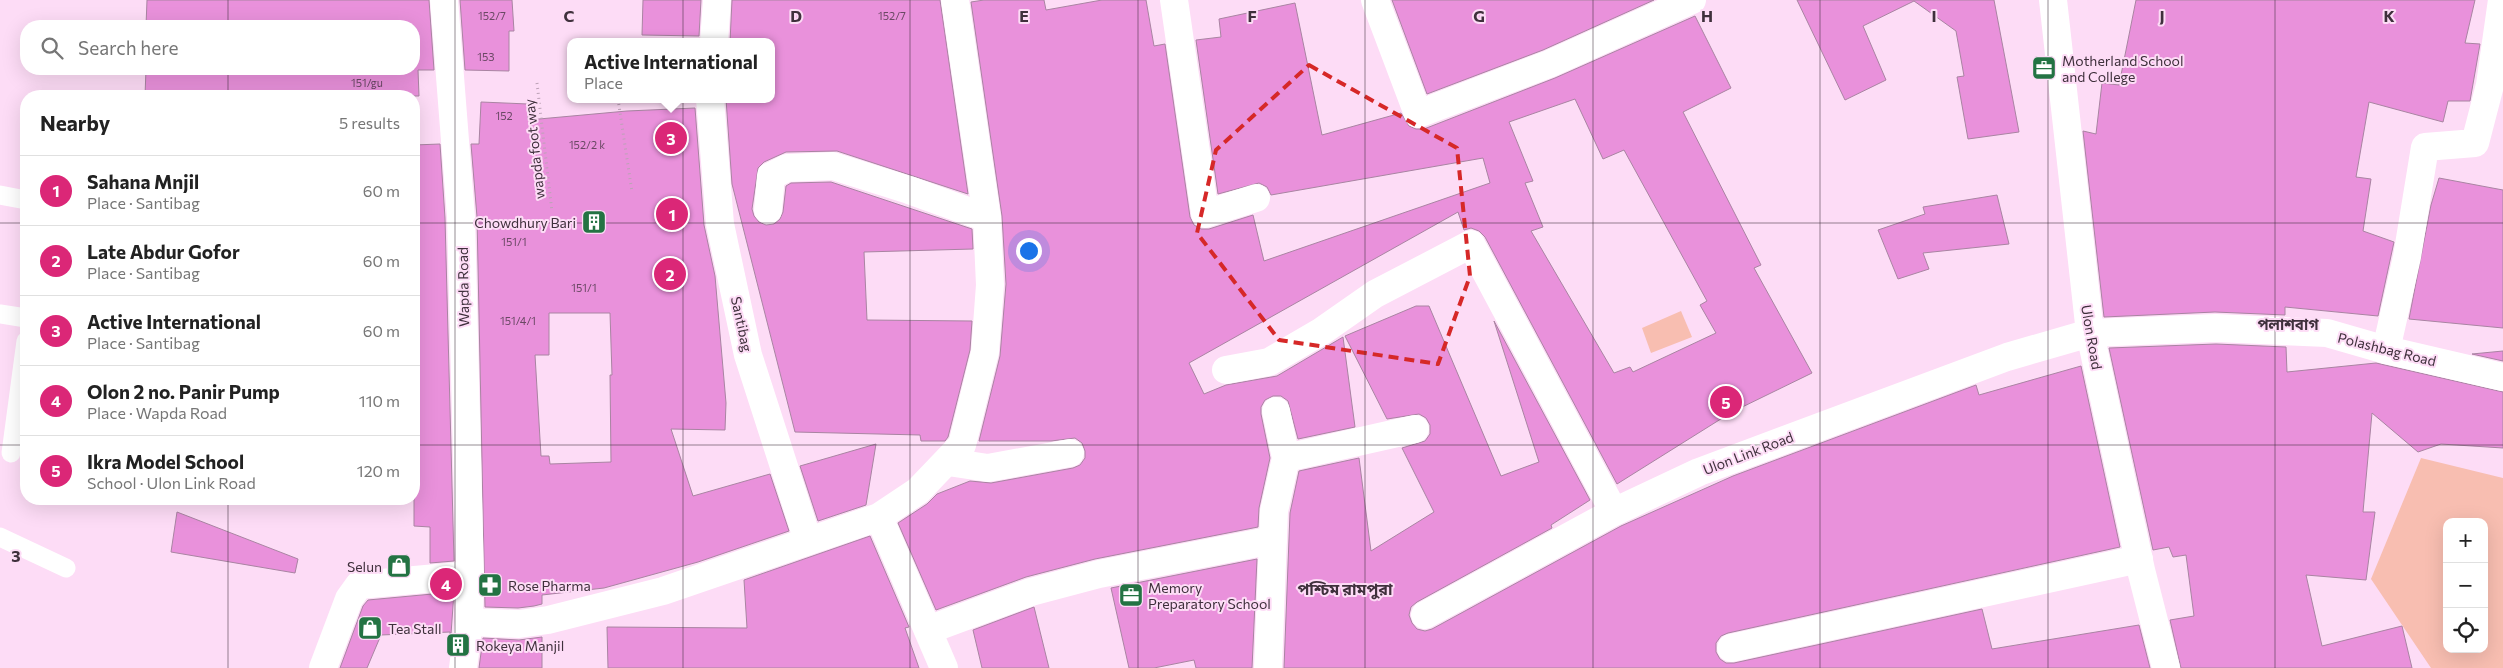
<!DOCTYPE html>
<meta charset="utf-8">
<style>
:root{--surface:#fff;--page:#f6f6f6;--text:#222;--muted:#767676;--line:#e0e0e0;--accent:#db2777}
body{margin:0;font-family:Commissioner,"Noto Sans Bengali",sans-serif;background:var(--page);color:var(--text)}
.controls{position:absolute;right:15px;bottom:15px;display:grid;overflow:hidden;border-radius:10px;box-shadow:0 5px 20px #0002}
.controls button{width:45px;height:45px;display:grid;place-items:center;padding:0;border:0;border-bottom:1px solid var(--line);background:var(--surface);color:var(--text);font:25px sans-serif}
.you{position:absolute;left:1028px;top:250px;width:18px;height:18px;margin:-12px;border:4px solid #fff;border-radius:50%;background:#1a73e8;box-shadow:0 0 0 8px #1a73e833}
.badge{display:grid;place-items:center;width:32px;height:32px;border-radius:50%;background:var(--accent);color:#fff;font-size:16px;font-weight:700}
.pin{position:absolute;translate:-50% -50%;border:2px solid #fff;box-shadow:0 1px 5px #0006}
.popup{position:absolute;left:567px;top:38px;width:208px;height:65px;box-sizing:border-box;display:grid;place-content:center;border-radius:10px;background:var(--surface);filter:drop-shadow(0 1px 4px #0005);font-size:16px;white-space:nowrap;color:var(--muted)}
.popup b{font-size:19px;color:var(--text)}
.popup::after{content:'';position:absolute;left:50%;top:100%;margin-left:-10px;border:10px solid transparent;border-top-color:var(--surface)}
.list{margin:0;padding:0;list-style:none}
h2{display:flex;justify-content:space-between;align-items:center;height:65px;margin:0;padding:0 20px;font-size:21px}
h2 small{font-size:16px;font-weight:400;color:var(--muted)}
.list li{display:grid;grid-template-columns:32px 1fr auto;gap:15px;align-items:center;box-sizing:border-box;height:70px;padding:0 20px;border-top:1px solid var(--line)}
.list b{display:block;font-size:19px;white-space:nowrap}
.list p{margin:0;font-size:16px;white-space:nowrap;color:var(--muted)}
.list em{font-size:16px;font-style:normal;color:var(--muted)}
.icon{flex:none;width:28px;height:28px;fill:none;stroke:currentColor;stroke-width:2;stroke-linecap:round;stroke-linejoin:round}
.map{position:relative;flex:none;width:2503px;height:668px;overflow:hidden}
.search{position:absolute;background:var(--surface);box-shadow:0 5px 20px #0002;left:20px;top:20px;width:400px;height:55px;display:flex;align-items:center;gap:12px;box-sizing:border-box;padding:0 18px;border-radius:20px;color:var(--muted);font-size:19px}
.panel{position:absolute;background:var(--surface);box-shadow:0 5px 20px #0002;left:20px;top:90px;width:400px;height:415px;border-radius:20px}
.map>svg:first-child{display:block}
.green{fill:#f8beb1;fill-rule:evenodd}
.building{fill:#e991db;stroke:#a984a2;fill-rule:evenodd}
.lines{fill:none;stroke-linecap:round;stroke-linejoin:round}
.path{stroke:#bda2b7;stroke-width:3;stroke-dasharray:1 4;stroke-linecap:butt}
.service{stroke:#fff;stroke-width:19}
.minor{stroke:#fff;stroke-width:28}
.tertiary{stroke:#fff;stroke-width:28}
.marked{fill:none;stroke:#d62828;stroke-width:4;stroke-dasharray:10 6;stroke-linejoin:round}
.grid{fill:none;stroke:#3f303c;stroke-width:1;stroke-opacity:0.55}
.labels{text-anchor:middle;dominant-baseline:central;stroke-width:4;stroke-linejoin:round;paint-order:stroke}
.number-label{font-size:11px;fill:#6a4864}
.poi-label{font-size:14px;fill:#3f303c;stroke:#fddcf6;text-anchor:start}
.street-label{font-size:14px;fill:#3f303c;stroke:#fddcf6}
.neighbourhood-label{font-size:15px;font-weight:bold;fill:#3f303c;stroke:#fddcf6}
.quarter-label{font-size:16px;font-weight:bold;fill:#3f303c;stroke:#fddcf6}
.grid-label{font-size:16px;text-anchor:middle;font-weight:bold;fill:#3f303c;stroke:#fddcf6;stroke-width:4;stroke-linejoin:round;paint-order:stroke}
</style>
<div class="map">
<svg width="2503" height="668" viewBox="0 0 2503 668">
<rect width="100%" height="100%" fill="#fddcf6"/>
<g class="green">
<path d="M 1681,311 L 1692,337 L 1651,353 L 1642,328 Z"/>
<path d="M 2421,458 L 2503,478 L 2503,668 L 2431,668 L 2371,579 ZM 2447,522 L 2484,522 L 2484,649 L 2447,649 Z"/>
</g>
<g class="building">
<path d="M 147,0 L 429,0 L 434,70 L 418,70 L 419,96 L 145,96 L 146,69 L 414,69 L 414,26 L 146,26 Z"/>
<path d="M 460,0 L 512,0 L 514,31 L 509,31 L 509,71 L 465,70 Z"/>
<path d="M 643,0 L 701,0 L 699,36 L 642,35 Z"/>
<path d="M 732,0 L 940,0 L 968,194 L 837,151 L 786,152 L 764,162 L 758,168 L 752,209 L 754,216 L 759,222 L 766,225 L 774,224 L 780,219 L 783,212 L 786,186 L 791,183 L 831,182 L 972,229 L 973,249 L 864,252 L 867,320 L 972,321 L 970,350 L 948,437 L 945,441 L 921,441 L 920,435 L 795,432 L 732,184 L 726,99 L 771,99 L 771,42 L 730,42 Z"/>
<path d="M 984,0 L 1044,0 L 1046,10 L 1102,0 L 1146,0 L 1154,46 L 1165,44 L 1190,217 L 1194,225 L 1201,229 L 1209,229 L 1253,215 L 1264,261 L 1490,183 L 1483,158 L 1271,195 L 1267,187 L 1259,183 L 1218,194 L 1196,40 L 1221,37 L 1219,19 L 1295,3 L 1322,135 L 1401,113 L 1409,126 L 1416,129 L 1424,129 L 1555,78 L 1695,16 L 1731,88 L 1683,112 L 1761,265 L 1754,268 L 1812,373 L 1732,412 L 1617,484 L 1485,237 L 1479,231 L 1471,228 L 1464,230 L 1458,212 L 1189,363 L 1204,394 L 1226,385 L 1277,376 L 1343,337 L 1355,427 L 1298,439 L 1288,401 L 1281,396 L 1273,396 L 1265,400 L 1261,407 L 1261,414 L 1270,458 L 1259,508 L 1258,527 L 1095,559 L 1026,577 L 936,610 L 898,523 L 927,504 L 937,494 L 970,481 L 991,483 L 1073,468 L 1080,465 L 1085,458 L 1085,451 L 1082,443 L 1075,438 L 1051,441 L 979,441 L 1000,356 L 1006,284 L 1002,216 L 971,2 ZM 1575,99 L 1603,159 L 1624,150 L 1707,301 L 1700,305 L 1716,333 L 1633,372 L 1630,367 L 1614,373 L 1531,231 L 1543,227 L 1525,183 L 1533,181 L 1509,122 Z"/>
<path d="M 1392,0 L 1654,0 L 1543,50 L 1427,94 Z"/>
<path d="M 1797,0 L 1994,0 L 2019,132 L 1968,139 L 1957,77 L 1964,76 L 1956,31 L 1914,1 L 1863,26 L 1886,80 L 1845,100 Z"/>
<path d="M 2136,0 L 2475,0 L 2465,43 L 2480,44 L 2470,101 L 2448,101 L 2443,122 L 2369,102 L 2356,177 L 2371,179 L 2363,231 L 2394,242 L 2378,316 L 2285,307 L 2285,315 L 2215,312 L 2104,317 L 2083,131 L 2096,134 L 2102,83 L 2119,85 Z"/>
<path d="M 481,102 L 528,104 L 528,120 L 627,111 L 695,108 L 704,225 L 715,276 L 726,403 L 725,430 L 671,429 L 693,496 L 770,474 L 789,531 L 698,562 L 604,588 L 542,595 L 542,604 L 534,606 L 518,608 L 485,607 L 477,217 L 471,144 L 479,144 ZM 549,313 L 610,313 L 612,375 L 610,375 L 611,462 L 550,464 L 549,456 L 541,456 L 535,355 L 549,355 Z"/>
<path d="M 440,144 L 445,218 L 454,561 L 430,563 L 430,527 L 414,526 L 414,145 Z"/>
<path d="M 2439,178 L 2503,190 L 2503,328 L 2409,319 L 2431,205 Z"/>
<path d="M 1997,195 L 2009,244 L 1923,253 L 1929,269 L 1898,279 L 1878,230 L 1925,214 L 1923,207 Z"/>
<path d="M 1416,306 L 1429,306 L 1501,476 L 1539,462 L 1494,321 L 1590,500 L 1551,525 L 1552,528 L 1417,602 L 1411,607 L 1409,615 L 1412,623 L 1417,629 L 1425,631 L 1432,629 L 1621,526 L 1733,476 L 1976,385 L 1979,395 L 2081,366 L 2120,547 L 1728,633 L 1721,636 L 1716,643 L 1716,652 L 1720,659 L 1726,663 L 1734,663 L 1982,609 L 1992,649 L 2139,625 L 2150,668 L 1284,668 L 1290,513 L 1299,471 L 1359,458 L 1371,551 L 1434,512 L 1402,448 L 1425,441 L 1430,434 L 1430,425 L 1426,418 L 1419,414 L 1387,419 L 1345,336 Z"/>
<path d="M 2216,344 L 2286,347 L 2287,372 L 2376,363 L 2503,392 L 2503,448 L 2441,444 L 2418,452 L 2372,413 L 2363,512 L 2375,512 L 2366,580 L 2306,575 L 2322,646 L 2402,626 L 2412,668 L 2181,668 L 2170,620 L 2194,616 L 2186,555 L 2173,557 L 2169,547 L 2153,550 L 2109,348 Z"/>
<path d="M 2503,351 L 2503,361 L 2472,354 Z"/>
<path d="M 876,444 L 866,505 L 818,521 L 800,466 Z"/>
<path d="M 177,512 L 298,559 L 295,573 L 171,552 Z"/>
<path d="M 870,536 L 909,627 L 905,628 L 919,668 L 608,668 L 607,627 L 747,628 L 744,580 Z"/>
<path d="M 1257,559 L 1252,668 L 1196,668 L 1194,660 L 1154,668 L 1129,668 L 1111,588 Z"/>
<path d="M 454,592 L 450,648 L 450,632 L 381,635 L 367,668 L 340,668 L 363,606 L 368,600 Z"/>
<path d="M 1034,607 L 1049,668 L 982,668 L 973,630 Z"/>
<path d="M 542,637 L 542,668 L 479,668 L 483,638 L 519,640 Z"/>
</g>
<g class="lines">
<g class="path">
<path d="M 537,83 L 552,212"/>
<path d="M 618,99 L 632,192"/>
</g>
<g class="service">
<path d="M 0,195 L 26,200"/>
<path d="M 0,314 L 26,318"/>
<path d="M 11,453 L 26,341"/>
<path d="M 0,537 L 66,568"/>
</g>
<g class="minor">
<path d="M 1174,0 L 1205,214 L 1256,198"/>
<path d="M 1375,0 L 1418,114 L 1549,64 L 1692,0"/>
<path d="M 2053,0 L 2090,333 L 2141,570 L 2166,668"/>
<path d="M 714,42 L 717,0"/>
<path d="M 710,99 L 720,224 L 748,355 L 808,541"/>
<path d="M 768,210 L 771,176 L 787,168 L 833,166 L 909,190 L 987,218"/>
<path d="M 2386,350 L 2407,257 L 2425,147 L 2475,143 L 2490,85 L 2502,0"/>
<path d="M 1226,370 L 1269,362 L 1322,331 L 1375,294 L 1471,244 L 1614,512"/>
<path d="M 1286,458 L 1415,429"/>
<path d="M 948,462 L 988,468 L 1070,453"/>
<path d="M 879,517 L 944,668"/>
<path d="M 1425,615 L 1614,512 L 1699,472 L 2007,357 L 2090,333 L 2216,328 L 2327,333 L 2386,350 L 2503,377"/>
<path d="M 469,622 L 519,624 L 548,620 L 663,591 L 879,517 L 918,491 L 962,445 L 985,352 L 990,285 L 987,218 L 955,0"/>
<path d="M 928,630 L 1031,592 L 1099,574 L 1273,540"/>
<path d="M 1731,648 L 2139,559"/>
<path d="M 323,668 L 349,599 L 359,585 L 470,575"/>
<path d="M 1268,668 L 1274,511 L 1286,458 L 1276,411"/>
</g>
<path class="tertiary" d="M 444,0 L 461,217 L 470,575 L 469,622 L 463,668"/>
</g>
<path class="marked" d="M 1309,65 L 1457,148 L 1470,276 L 1438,364 L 1279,340 L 1197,233 L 1216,150 Z"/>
<path class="grid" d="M 228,0 L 228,26M 455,0 L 455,668M 683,0 L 683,668M 910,0 L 910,668M 1138,0 L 1138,668M 1365,0 L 1365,668M 1593,0 L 1593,668M 1820,0 L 1820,668M 2048,0 L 2048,668M 2275,0 L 2275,668M 228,69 L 228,96M 0,223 L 26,223M 414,223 L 2503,223M 0,445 L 26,445M 414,445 L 2503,445M 228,499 L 228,668"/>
<defs>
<symbol id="office-square" viewBox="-11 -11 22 22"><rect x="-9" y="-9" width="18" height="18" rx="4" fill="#237343" stroke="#fddcf6"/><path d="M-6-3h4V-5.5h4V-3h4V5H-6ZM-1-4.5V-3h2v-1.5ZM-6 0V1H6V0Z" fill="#fff"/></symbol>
<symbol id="building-square" viewBox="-11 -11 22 22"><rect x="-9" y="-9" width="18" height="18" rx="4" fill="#237343" stroke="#fddcf6"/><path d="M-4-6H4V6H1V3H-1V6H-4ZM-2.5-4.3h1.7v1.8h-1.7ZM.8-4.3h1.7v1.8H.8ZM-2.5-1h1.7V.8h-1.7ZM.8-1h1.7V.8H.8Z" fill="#fff"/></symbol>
<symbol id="shop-square" viewBox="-11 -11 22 22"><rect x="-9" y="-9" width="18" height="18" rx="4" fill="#237343" stroke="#fddcf6"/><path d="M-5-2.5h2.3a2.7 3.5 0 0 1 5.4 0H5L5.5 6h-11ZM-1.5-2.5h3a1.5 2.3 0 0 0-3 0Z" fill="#fff"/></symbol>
<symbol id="pharmacy-square" viewBox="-11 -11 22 22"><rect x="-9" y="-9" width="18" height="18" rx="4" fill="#237343" stroke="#fddcf6"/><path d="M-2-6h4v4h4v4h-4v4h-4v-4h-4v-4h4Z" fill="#fff"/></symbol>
</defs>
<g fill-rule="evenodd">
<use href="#office-square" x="2030" y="54" width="28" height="28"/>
<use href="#building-square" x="580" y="208" width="28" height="28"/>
<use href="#shop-square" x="385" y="552" width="28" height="28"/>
<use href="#pharmacy-square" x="476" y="571" width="28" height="28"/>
<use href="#office-square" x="1117" y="581" width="28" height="28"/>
<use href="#shop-square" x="356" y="614" width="28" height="28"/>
<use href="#building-square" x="444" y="631" width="28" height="28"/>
</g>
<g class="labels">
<g class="number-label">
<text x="492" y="15">152/7</text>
<text x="892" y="15">152/7</text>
<text x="486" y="56">153</text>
<text x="367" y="82">151/gu</text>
<text x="504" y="115">152</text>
<text x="587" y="144">152/2 k</text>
<text x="514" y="241">151/1</text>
<text x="584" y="287">151/1</text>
<text x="518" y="320">151/4/1</text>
</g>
<g class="poi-label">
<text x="2062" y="60">Motherland School<tspan x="2062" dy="16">and College</tspan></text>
<text x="576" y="222" text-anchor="end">Chowdhury Bari</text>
<text x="382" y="566" text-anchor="end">Selun</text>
<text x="508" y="585">Rose Pharma</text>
<text x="1148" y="587">Memory<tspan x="1148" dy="16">Preparatory School</tspan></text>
<text x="388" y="628">Tea Stall</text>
<text x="476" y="645">Rokeya Manjil</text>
</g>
<g class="street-label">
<text transform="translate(534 149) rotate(-96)">wapda foot way</text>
<text transform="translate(463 287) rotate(-91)">Wapda Road</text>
<text transform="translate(742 324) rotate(78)">Santibag</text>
<text transform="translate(2092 337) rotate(80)">Ulon Road</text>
<text transform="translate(2387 349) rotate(14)">Polashbag Road</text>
<text transform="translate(1748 453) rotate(-21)">Ulon Link Road</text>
</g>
<g class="neighbourhood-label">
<text x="2288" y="324">পলাশবাগ</text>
</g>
<g class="quarter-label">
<text x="1345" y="588">পশ্চিম রামপুরা</text>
</g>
</g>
<g class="grid-label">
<text x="569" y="22">C</text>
<text x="796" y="22">D</text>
<text x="1024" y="22">E</text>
<text x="1252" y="22">F</text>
<text x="1479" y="22">G</text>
<text x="1707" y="22">H</text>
<text x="1934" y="22">I</text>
<text x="2162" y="22">J</text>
<text x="2389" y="22">K</text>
<text x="16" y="562">3</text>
</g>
</svg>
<div class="controls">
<button>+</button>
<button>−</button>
<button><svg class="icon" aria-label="locate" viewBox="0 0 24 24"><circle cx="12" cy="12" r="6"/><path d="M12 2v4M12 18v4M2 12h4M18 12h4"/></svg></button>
</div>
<div class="you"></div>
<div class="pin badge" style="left:672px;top:214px">1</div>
<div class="pin badge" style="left:670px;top:274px">2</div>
<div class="pin badge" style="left:671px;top:138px">3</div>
<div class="popup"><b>Active International</b>Place</div>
<div class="pin badge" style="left:446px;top:584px">4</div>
<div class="pin badge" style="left:1726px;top:402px">5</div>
<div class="search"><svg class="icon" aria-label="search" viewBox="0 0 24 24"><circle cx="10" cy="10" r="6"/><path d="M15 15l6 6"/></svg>Search here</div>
<section class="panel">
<h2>Nearby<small>5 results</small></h2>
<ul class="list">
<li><span class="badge">1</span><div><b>Sahana Mnjil</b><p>Place · Santibag</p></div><em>60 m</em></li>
<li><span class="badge">2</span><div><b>Late Abdur Gofor</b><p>Place · Santibag</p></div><em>60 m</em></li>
<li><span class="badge">3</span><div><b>Active International</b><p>Place · Santibag</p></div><em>60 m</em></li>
<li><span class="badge">4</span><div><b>Olon 2 no. Panir Pump</b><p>Place · Wapda Road</p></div><em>110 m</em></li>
<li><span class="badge">5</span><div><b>Ikra Model School</b><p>School · Ulon Link Road</p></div><em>120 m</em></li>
</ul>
</section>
</div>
